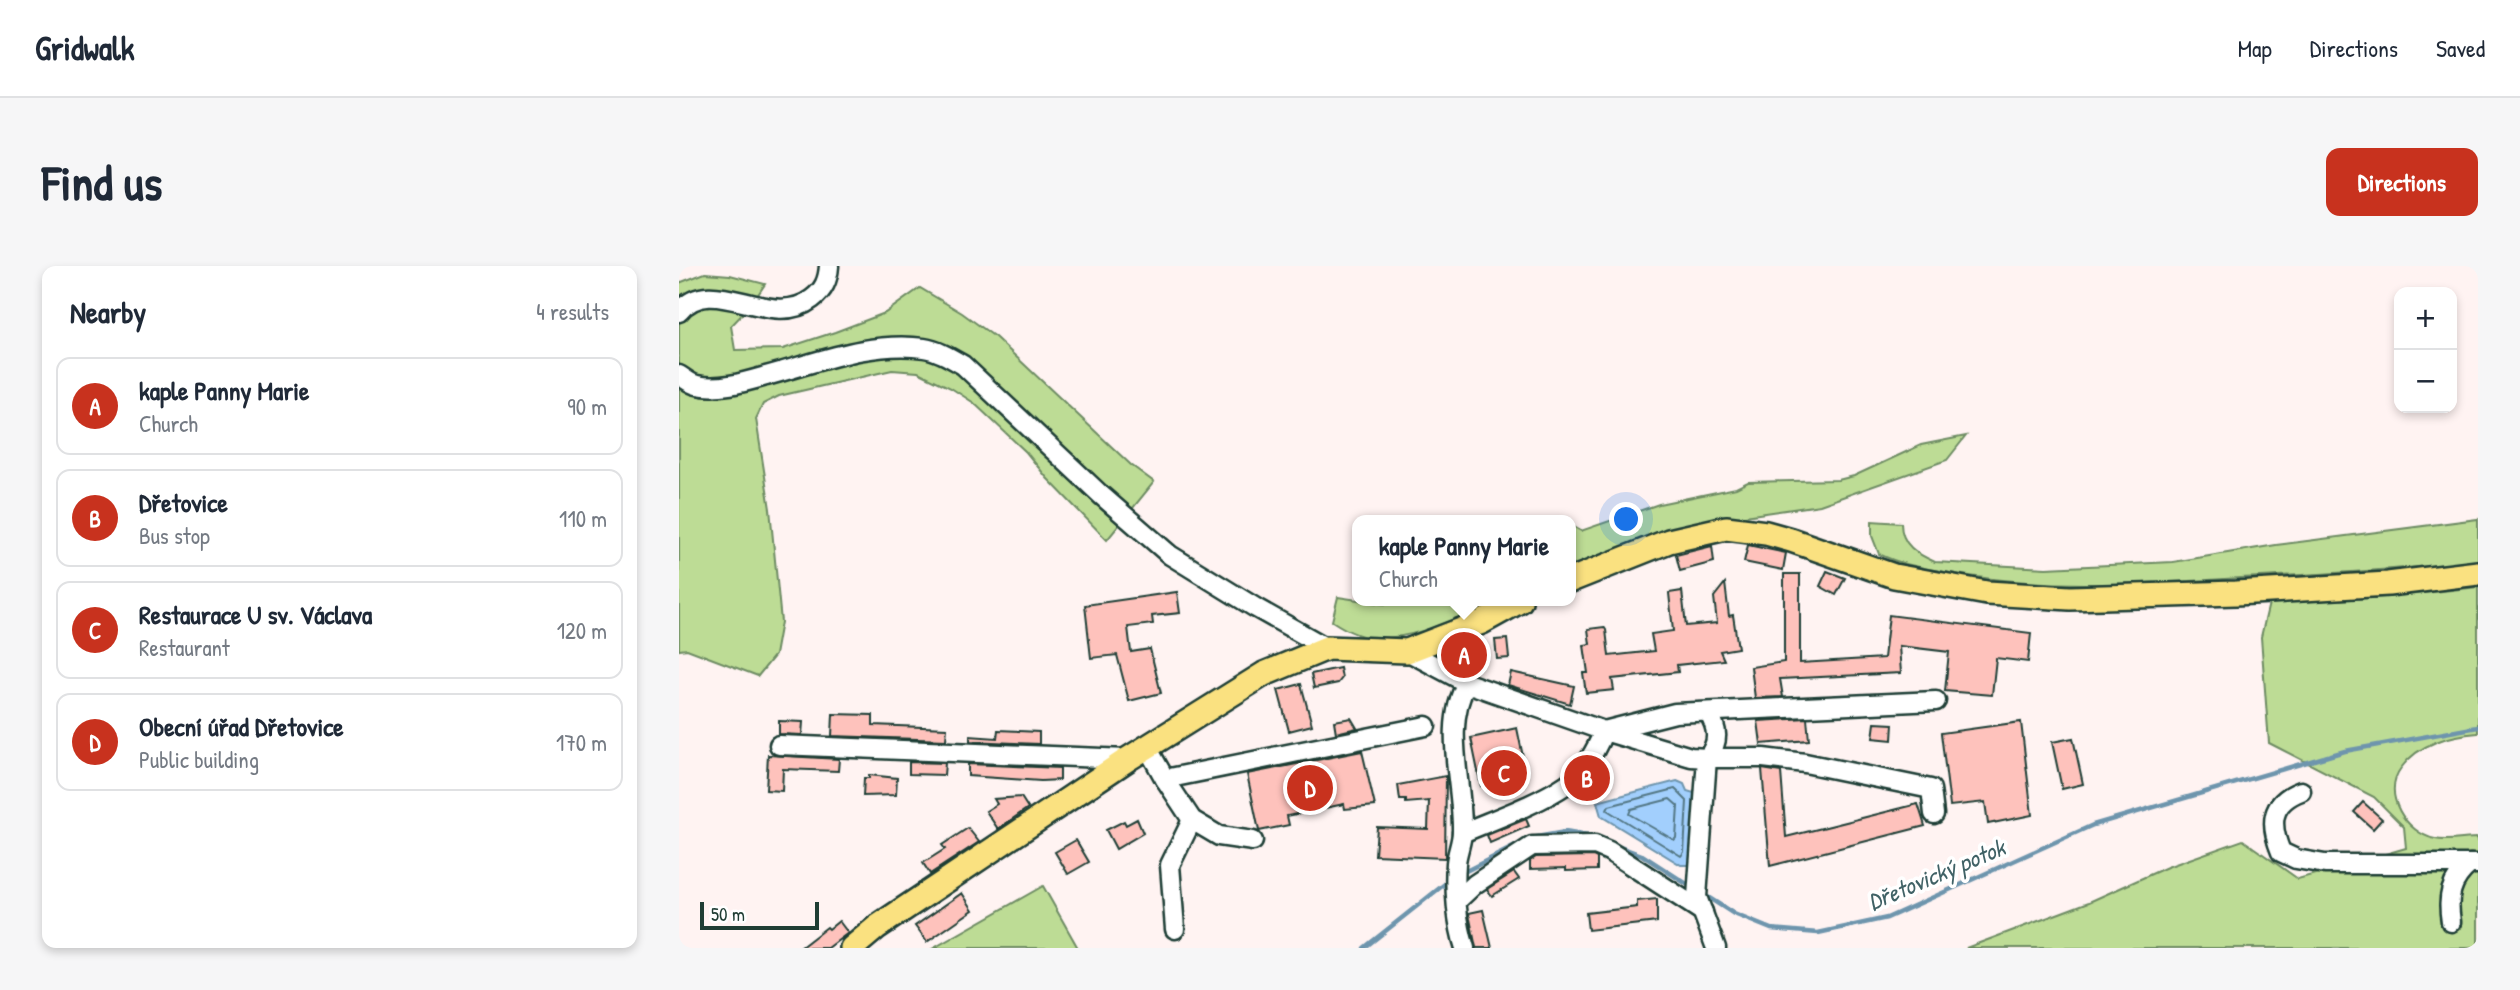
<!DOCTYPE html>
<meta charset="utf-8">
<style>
:root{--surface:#fff;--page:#f6f6f7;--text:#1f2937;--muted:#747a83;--line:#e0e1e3;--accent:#c8321e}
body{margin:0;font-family:"Patrick Hand",sans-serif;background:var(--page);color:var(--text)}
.controls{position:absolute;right:21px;top:21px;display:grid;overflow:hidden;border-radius:14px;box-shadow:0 4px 10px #0003}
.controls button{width:63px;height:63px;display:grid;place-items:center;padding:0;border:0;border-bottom:2px solid var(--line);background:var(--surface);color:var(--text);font:35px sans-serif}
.scale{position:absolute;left:21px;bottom:18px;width:119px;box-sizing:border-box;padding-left:7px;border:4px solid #1f3d34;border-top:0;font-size:19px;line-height:24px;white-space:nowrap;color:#1f3d34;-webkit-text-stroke:5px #fff;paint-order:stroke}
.you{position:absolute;left:948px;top:254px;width:24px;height:24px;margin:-18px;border:5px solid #fff;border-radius:50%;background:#1a73e8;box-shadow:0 0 0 10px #1a73e833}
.badge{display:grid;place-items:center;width:46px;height:46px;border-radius:50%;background:var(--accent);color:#fff;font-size:23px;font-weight:700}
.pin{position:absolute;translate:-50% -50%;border:4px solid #fff;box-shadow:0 2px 7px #0006}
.popup{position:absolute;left:673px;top:249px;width:224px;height:91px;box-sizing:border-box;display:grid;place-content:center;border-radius:14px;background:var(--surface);filter:drop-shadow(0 2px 5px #0005);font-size:23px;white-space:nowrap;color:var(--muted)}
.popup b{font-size:26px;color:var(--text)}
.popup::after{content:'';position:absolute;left:50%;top:100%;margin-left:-14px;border:14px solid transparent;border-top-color:var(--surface)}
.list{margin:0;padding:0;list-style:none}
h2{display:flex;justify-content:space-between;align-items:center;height:91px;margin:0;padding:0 28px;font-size:30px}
h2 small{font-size:23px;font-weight:400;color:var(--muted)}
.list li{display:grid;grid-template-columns:46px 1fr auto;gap:21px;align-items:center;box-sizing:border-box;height:98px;margin:0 14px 14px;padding:0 14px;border:2px solid var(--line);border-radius:14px}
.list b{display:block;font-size:26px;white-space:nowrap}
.list p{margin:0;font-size:23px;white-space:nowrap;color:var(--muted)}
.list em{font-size:23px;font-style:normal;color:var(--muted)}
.map{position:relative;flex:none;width:1799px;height:682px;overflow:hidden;border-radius:14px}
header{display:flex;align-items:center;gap:42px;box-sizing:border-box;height:98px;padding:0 35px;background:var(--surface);border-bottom:2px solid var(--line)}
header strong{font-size:33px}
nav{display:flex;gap:38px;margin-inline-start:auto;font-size:24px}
.intro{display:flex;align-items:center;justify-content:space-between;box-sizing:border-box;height:168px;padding:0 42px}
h1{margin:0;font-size:49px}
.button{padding:18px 32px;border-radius:14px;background:var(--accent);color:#fff;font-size:24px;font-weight:700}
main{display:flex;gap:42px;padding:0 42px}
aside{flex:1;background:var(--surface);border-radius:14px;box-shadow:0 4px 10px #0003}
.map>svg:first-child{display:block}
.green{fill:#bddc95;stroke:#6e8c64;stroke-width:2}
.water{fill:#a2cffd;stroke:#6e95ad;stroke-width:2}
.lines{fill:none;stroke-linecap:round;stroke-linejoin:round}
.shore{stroke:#537784;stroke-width:2}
.stream{stroke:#6e95ad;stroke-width:4.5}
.building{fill:#fec2bc;stroke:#1f3d34;stroke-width:2}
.minor-casing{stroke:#1f3d34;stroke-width:23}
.major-casing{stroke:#1f3d34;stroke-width:28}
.minor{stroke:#fff;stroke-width:18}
.major{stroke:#fae180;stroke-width:23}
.labels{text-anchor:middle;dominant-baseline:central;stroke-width:7;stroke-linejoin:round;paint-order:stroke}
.water-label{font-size:24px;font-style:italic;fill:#406266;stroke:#fff}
</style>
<header>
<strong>Gridwalk</strong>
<nav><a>Map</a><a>Directions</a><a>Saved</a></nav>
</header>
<div class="intro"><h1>Find us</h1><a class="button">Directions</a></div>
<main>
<aside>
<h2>Nearby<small>4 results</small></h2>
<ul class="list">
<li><span class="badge">A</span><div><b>kaple Panny Marie</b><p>Church</p></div><em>90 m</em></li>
<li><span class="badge">B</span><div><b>Dřetovice</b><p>Bus stop</p></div><em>110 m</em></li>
<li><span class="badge">C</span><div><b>Restaurace U sv. Václava</b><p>Restaurant</p></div><em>120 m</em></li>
<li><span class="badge">D</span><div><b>Obecní úřad Dřetovice</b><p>Public building</p></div><em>170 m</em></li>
</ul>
</aside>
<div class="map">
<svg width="1799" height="682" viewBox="0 0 1799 682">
<rect width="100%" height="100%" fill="#fff3f2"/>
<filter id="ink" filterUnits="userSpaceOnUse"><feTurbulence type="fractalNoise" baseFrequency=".0143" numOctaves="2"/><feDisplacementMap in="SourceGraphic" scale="14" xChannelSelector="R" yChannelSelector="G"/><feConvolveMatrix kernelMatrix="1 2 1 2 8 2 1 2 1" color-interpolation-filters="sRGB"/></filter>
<g filter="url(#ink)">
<g class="green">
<path d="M 26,7 L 51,9 L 86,18 L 72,39 L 52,60 L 56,84 L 104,83 L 156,66 L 206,47 L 241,22 L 283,47 L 316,71 L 452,199 L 475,216 L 428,274 L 368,212 L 347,186 L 295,137 L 272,122 L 239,106 L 213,104 L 100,130 L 84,138 L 77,153 L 91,243 L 102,356 L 96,389 L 79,410 L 8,383 L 0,384 L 0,17 Z"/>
<path d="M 1287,170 L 1268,194 L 1141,239 L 1004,259 L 892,304 L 892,262 L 895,261 L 902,265 L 980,238 L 1057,222 L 1069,216 L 1159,214 L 1175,210 L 1242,179 Z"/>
<path d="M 1799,253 L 1799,295 C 1720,304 1641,308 1561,312 C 1464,318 1367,324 1271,307 C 1245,302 1222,299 1200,288 L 1193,270 L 1193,255 L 1222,257 C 1222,279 1238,288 1256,296 L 1367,302 L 1494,296 L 1597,279 Z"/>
<path d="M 1799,321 L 1799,467 C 1771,469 1739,478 1722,502 C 1702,528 1727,567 1756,573 C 1769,576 1785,572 1799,572 L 1799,682 L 1287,682 L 1410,636 L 1488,601 L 1564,574 L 1619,613 L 1727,582 L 1725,561 L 1695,531 L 1590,477 L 1582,371 L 1590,337 L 1710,331 Z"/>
<path d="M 659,331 L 705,338 L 736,335 L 818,335 C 780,350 740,373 698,372 C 683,372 665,363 653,355 Z"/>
<path d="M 796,369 L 792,399 L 786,406 L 753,389 Z"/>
<path d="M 364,620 L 399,682 L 255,682 Z"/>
</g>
<path class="water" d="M 998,515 L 1005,518 L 1008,525 L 1015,527 L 1011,599 L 1002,599 L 922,550 L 918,536 Z"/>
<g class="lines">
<g class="shore">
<path d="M 996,523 L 1008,535 L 1005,586 L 1002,590 L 928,544 L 930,540 Z"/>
<path d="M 991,533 L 999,540 L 997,572 L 995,574 L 950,548 L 952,543 Z"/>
</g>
<g class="stream">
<path d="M 933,578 L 963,589 L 1014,622"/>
<path d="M 783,607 L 852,572 L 886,566 L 915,571"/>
<path d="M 1024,628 L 1055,648 L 1092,663 L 1139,667 L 1208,652 L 1414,559 L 1666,485 L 1799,461"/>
<path d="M 685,682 L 772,613"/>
</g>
</g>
<g class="building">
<path d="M 1069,279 L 1107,287 L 1104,304 L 1065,296 Z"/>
<path d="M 1033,280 L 1035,296 L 1001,305 L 997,289 Z"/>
<path d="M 1148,305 L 1166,312 L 1157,329 L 1141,320 Z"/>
<path d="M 1105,308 L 1121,308 L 1121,397 L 1205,392 L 1210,349 L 1352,367 L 1349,396 L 1317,392 L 1313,429 L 1266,425 L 1270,386 L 1220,380 L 1222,407 L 1101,413 L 1104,431 L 1076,432 L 1072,401 L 1105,396 Z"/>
<path d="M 1046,317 L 1050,350 L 1054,349 L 1059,382 L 1041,385 L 1045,394 L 998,399 L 999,406 L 933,413 L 935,424 L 907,427 L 904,407 L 909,407 L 905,379 L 911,378 L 909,363 L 925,361 L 927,364 L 930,390 L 975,385 L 972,368 L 994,365 L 990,327 L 1003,325 L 1007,360 L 1038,357 L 1035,331 Z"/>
<path d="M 498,326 L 501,347 L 473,350 L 474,358 L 449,361 L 452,386 L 471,383 L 482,427 L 450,435 L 438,389 L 412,392 L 406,339 Z"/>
<path d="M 828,373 L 830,392 L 818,393 L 816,374 Z"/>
<path d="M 661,402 L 663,412 L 659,417 L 635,422 L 632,408 Z"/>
<path d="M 832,406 L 895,420 L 891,438 L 829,419 Z"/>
<path d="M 622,418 L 633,459 L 610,465 L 599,424 Z"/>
<path d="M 154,448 L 194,449 L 194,459 L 268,462 L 267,474 L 153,470 Z"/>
<path d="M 672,452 L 678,462 L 657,467 L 655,455 Z"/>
<path d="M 1128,452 L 1130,474 L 1082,478 L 1079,455 Z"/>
<path d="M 100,455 L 124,456 L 123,469 L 100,468 Z"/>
<path d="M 1342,456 L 1353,549 L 1309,558 L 1306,536 L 1271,540 L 1262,467 Z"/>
<path d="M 1196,457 L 1214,458 L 1213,474 L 1194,472 Z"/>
<path d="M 838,462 L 848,510 L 802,520 L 792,472 Z"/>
<path d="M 319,464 L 360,466 L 360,478 L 291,475 L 291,470 L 318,472 Z"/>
<path d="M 1394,472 L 1404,518 L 1383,523 L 1373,476 Z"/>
<path d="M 683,485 L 696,540 L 666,543 L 665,538 L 608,550 L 610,559 L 580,565 L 568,508 Z"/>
<path d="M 89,489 L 160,493 L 159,505 L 104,503 L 103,525 L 87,524 Z"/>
<path d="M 230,496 L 266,497 L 265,509 L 230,508 Z"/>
<path d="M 289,498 L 381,502 L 381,514 L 362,515 L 289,510 Z"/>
<path d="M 1083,503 L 1102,506 L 1107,571 L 1239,538 L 1246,560 L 1091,600 Z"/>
<path d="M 190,509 L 218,512 L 217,529 L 184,530 L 185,512 L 190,512 Z"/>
<path d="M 767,510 L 766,592 L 696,589 L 698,561 L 749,563 L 750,535 L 727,537 L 727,534 L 721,534 L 719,519 Z"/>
<path d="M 342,531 L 349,542 L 319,563 L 307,545 L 318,538 L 315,533 Z"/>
<path d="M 1684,536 L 1703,553 L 1694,563 L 1675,546 Z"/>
<path d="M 458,553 L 464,567 L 437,583 L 427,564 L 445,555 L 447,559 Z"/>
<path d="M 847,553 L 850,560 L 811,577 L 808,569 Z"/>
<path d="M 289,562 L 300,576 L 251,608 L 244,597 L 266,583 L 263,579 Z"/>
<path d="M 397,574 L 410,596 L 389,608 L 376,586 Z"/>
<path d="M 914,590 L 918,592 L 918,604 L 887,605 L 887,602 L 851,603 L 851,595 L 857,591 Z"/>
<path d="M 835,606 L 840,613 L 813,630 L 808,623 Z"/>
<path d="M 283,627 L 294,644 L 248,676 L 236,660 Z"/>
<path d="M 978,633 L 978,656 L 909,664 L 907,647 L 958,641 L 958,635 Z"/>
<path d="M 804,644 L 813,682 L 797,682 L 791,653 L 790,647 Z"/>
<path d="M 160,655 L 169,667 L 149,682 L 121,682 L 148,661 L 150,663 Z"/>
</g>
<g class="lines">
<defs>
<g id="minor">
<path d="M 0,46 C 33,4 91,65 133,33 C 145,24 149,14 150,0"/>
<path d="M 0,109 C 5,112 12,118 18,119 C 40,124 66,116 87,110 C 137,97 192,74 245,82 C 259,84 272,92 284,99 L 422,229 L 491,289 L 577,342 L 648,382"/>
<path d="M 728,385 L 788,417 L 925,465 L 996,447 L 1257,435"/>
<path d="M 100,479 L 449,493"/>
<path d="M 468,481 L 486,513 L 747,460"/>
<path d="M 1028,492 L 1084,492 L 1126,497 L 1252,523 L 1255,548"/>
<path d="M 1028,492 C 1041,476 1039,463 1029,446"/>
<path d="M 486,513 L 513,554 L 540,570 L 574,575"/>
<path d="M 1622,525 C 1590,537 1591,559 1602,586 L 1617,593 L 1646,598 L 1799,598"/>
<path d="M 783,567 C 818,552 857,539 888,518 C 906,505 917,484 925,465 L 1012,491 L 1028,492 L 1018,631 L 1037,682"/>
<path d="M 779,634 L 796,618 L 853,580 L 916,579 L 930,585 L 1024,646"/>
<path d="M 1772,656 C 1768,632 1771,614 1791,598"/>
<path d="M 496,663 L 491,599 L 513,554"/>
<path d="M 786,682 C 778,658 775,623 777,597 C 778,586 783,576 783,565 C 784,517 763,460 788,417"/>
</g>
<g id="major">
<path d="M 892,314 L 990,275 L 1047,262 L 1087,267 L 1112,274 L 1215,310 L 1308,327 L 1391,332 L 1557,327 L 1709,318 L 1799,307"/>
<path d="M 173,682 L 198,661 L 449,493 L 585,408 L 648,382 L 728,385 L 803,356 L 841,335"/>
</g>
</defs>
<use href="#minor" class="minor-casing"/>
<use href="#major" class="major-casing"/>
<use href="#minor" class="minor"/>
<use href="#major" class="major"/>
</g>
</g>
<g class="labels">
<g class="water-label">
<text transform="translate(1257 608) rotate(-23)">Dřetovický potok</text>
</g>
</g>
</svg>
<div class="controls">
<button>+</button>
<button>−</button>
</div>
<div class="scale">50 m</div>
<div class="you"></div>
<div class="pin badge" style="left:785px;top:389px">A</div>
<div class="popup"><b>kaple Panny Marie</b>Church</div>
<div class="pin badge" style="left:908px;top:512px">B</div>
<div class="pin badge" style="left:825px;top:507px">C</div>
<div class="pin badge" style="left:631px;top:522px">D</div>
</div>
</main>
